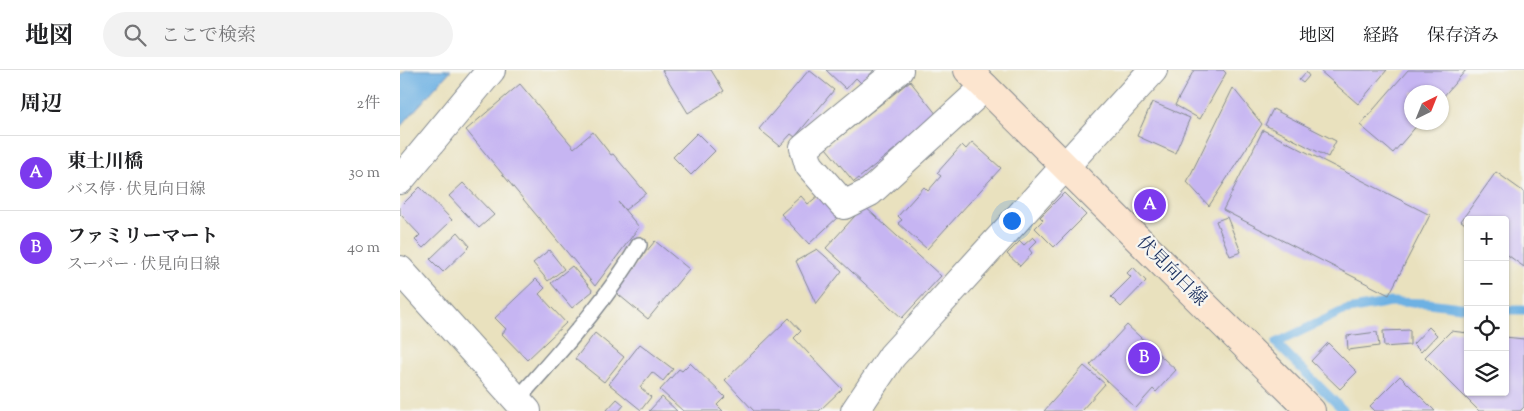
<!DOCTYPE html>
<html lang="ja">
<meta charset="utf-8">
<style>
:root{--surface:#fff;--page:#f2f2f2;--text:#202124;--muted:#757577;--line:#e0e0e0;--accent:#7c3aed}
body{margin:0;font-family:"Sorts Mill Goudy","Noto Serif JP",serif;background:var(--page);color:var(--text)}
.controls{position:absolute;right:15px;bottom:15px;display:grid;overflow:hidden;border-radius:5px;box-shadow:0 1px 4px #0004}
.controls button{width:45px;height:45px;display:grid;place-items:center;padding:0;border:0;border-bottom:1px solid var(--line);background:var(--surface);color:var(--text);font:25px sans-serif}
.compass{position:absolute;left:1004px;top:15px;width:45px;height:45px;border-radius:50%;background:var(--surface);box-shadow:0 1px 4px #0004;rotate:43deg}
.you{position:absolute;left:611px;top:150px;width:18px;height:18px;margin:-12px;border:4px solid #fff;border-radius:50%;background:#1a73e8;box-shadow:0 0 0 8px #1a73e833}
.badge{display:grid;place-items:center;width:32px;height:32px;border-radius:50%;background:var(--accent);color:#fff;font-size:16px;font-weight:700}
.pin{position:absolute;translate:-50% -50%;border:2px solid #fff;box-shadow:0 1px 5px #0006}
.list{margin:0;padding:0;list-style:none}
h2{display:flex;justify-content:space-between;align-items:center;height:65px;margin:0;padding:0 20px;font-size:21px}
h2 small{font-size:16px;font-weight:400;color:var(--muted)}
.list li{display:grid;grid-template-columns:32px 1fr auto;gap:15px;align-items:center;box-sizing:border-box;height:75px;padding:0 20px;border-top:1px solid var(--line)}
.list b{display:block;font-size:19px;white-space:nowrap}
.list p{margin:0;font-size:16px;white-space:nowrap;color:var(--muted)}
.list em{font-size:16px;font-style:normal;color:var(--muted)}
.icon{flex:none;width:28px;height:28px;fill:none;stroke:currentColor;stroke-width:2;stroke-linecap:round;stroke-linejoin:round}
.map{position:relative;flex:none;width:1124px;height:341px;overflow:hidden}
header{display:flex;align-items:center;gap:30px;box-sizing:border-box;height:70px;padding:0 25px;background:var(--surface);border-bottom:1px solid var(--line)}
header strong{font-size:24px}
nav{display:flex;gap:28px;margin-inline-start:auto;font-size:18px}
.search{width:350px;height:45px;background:var(--page);display:flex;align-items:center;gap:12px;box-sizing:border-box;padding:0 18px;border-radius:28px;color:var(--muted);font-size:19px}
main{display:flex}
aside{flex:1;background:var(--surface)}
.map>svg:first-child{display:block}
.water{fill:#6db1e3;stroke:#4470a0}
.lines{fill:none;stroke-linecap:round;stroke-linejoin:round}
.stream{stroke:#6db1e3;stroke-width:9}
.building{fill:#c6b5f2}
.service-casing{stroke:#82888e;stroke-width:18}
.minor-casing{stroke:#82888e;stroke-width:30}
.secondary-casing{stroke:#82888e;stroke-width:30}
.service{stroke:#fff;stroke-width:15}
.minor{stroke:#fff;stroke-width:28}
.secondary{stroke:#fce5cf;stroke-width:28}
.labels{text-anchor:middle;dominant-baseline:central;stroke-width:4.5;stroke-linejoin:round;paint-order:stroke}
.street-label{font-size:18px;fill:#1b2f5e;stroke:#f6f6f2}
</style>
<header>
<strong>地図</strong>
<div class="search"><svg class="icon" aria-label="search" viewBox="0 0 24 24"><circle cx="10" cy="10" r="6"/><path d="M15 15l6 6"/></svg>ここで検索</div>
<nav><a>地図</a><a>経路</a><a>保存済み</a></nav>
</header>
<main>
<aside>
<h2>周辺<small>2件</small></h2>
<ul class="list">
<li><span class="badge">A</span><div><b>東土川橋</b><p>バス停 · 伏見向日線</p></div><em>30 m</em></li>
<li><span class="badge">B</span><div><b>ファミリーマート</b><p>スーパー · 伏見向日線</p></div><em>40 m</em></li>
</ul>
</aside>
<div class="map">
<svg width="1124" height="341" viewBox="0 0 1124 341">
<rect width="100%" height="100%" fill="#f6f6f2"/>
<filter id="ink" filterUnits="userSpaceOnUse"><feTurbulence type="fractalNoise" baseFrequency=".02" numOctaves="2"/><feDisplacementMap in="SourceGraphic" scale="10" xChannelSelector="R" yChannelSelector="G"/><feConvolveMatrix kernelMatrix="1 2 1 2 8 2 1 2 1" color-interpolation-filters="sRGB"/></filter>
<filter id="wash" filterUnits="userSpaceOnUse"><feTurbulence type="fractalNoise" baseFrequency=".0096" numOctaves="4" result="noise"/><feDisplacementMap in="SourceGraphic" scale="20" xChannelSelector="R" yChannelSelector="G"/><feGaussianBlur stdDeviation="1.12" result="paint"/><feColorMatrix in="noise" values="0 0 0 0 0 0 0 0 0 0 0 0 0 0 0 0 0 1.4 0 .05"/><feComposite in="paint" operator="in"/></filter>
<g filter="url(#wash)">
<rect width="100%" height="100%" fill="#e9e1be"/>
<path class="water" d="M 7,0 L 51,0 L 0,57 L 0,5 Z"/>
<g class="lines">
<g class="stream">
<path d="M 1105,240 L 1124,240"/>
<path d="M 944,341 L 876,273 L 943,241 L 991,232 L 1028,233 L 1068,238"/>
</g>
</g>
<g id="blocks">
<g class="building">
<path d="M 262,0 L 311,0 L 324,21 L 288,43 Z"/>
<path d="M 409,0 L 434,20 L 395,67 L 391,64 L 380,76 L 359,59 Z"/>
<path d="M 426,0 L 474,0 L 462,14 L 456,8 L 446,19 Z"/>
<path d="M 794,0 L 823,0 L 826,3 L 800,49 L 775,35 Z"/>
<path d="M 919,0 L 987,0 L 958,34 Z"/>
<path d="M 1008,0 L 1066,0 L 1042,28 L 1042,22 L 1012,22 L 1012,52 L 1020,52 L 993,83 L 960,55 Z"/>
<path d="M 906,2 L 909,6 L 903,13 L 899,10 Z"/>
<path d="M 510,11 L 537,45 L 454,112 L 426,78 Z"/>
<path d="M 120,14 L 174,78 L 193,62 L 211,85 L 213,84 L 246,123 L 225,140 L 218,132 L 239,157 L 195,216 L 66,60 Z"/>
<path d="M 833,18 L 862,54 L 809,136 L 787,112 Z"/>
<path d="M 752,32 L 790,48 L 775,83 L 737,66 Z"/>
<path d="M 873,39 L 936,71 L 928,87 L 865,55 Z"/>
<path d="M 863,60 L 1030,145 L 989,225 L 823,140 Z"/>
<path d="M 297,63 L 315,81 L 291,105 L 273,87 Z"/>
<path d="M 572,72 L 601,98 L 527,179 L 498,153 L 502,150 L 498,146 L 524,117 L 528,121 L 541,106 L 537,103 L 562,75 L 566,79 Z"/>
<path d="M 1096,102 L 1124,122 L 1124,197 L 1105,183 L 1105,150 L 1068,150 L 1068,156 L 1061,151 Z"/>
<path d="M 63,113 L 94,145 L 79,158 L 49,126 Z"/>
<path d="M 20,117 L 52,150 L 23,178 L 15,170 L 20,165 L 0,144 L 0,137 Z"/>
<path d="M 664,123 L 686,145 L 654,177 L 635,158 L 643,150 L 640,147 Z"/>
<path d="M 419,125 L 439,146 L 409,174 L 381,144 L 401,126 L 408,134 Z"/>
<path d="M 464,136 L 541,206 L 502,248 L 426,178 Z"/>
<path d="M 827,147 L 841,182 L 830,186 L 816,151 Z"/>
<path d="M 58,162 L 70,176 L 43,202 L 30,189 Z"/>
<path d="M 633,167 L 637,171 L 629,179 L 632,183 L 620,196 L 607,184 L 620,171 L 624,175 Z"/>
<path d="M 255,171 L 289,199 L 248,249 L 214,221 Z"/>
<path d="M 417,179 L 442,201 L 416,234 L 396,191 Z"/>
<path d="M 149,180 L 164,199 L 148,211 L 133,193 Z"/>
<path d="M 172,196 L 193,221 L 172,238 L 151,213 Z"/>
<path d="M 733,197 L 746,211 L 721,237 L 711,227 L 731,207 L 727,203 Z"/>
<path d="M 136,209 L 145,218 L 139,224 L 166,253 L 127,290 L 102,264 L 106,259 L 95,248 Z"/>
<path d="M 389,248 L 401,261 L 394,268 L 442,319 L 419,341 L 354,341 L 325,310 Z"/>
<path d="M 727,255 L 776,300 L 756,322 L 753,319 L 736,338 L 690,295 Z"/>
<path d="M 1029,257 L 1037,265 L 1021,282 L 1013,274 Z"/>
<path d="M 1010,260 L 1010,275 L 984,277 L 983,261 Z"/>
<path d="M 1051,261 L 1068,263 L 1068,322 L 1105,322 L 1105,267 L 1124,269 L 1124,337 L 1120,341 L 1079,341 L 1025,287 Z"/>
<path d="M 977,262 L 979,276 L 948,280 L 947,266 Z"/>
<path d="M 195,263 L 224,287 L 204,312 L 175,289 Z"/>
<path d="M 928,273 L 957,302 L 940,319 L 911,291 Z"/>
<path d="M 240,274 L 273,299 L 263,311 L 252,302 L 240,317 L 251,327 L 241,340 L 209,314 Z"/>
<path d="M 290,293 L 325,327 L 317,335 L 323,341 L 283,341 L 260,320 L 279,299 L 282,301 Z"/>
<path d="M 684,296 L 705,314 L 681,341 L 644,341 Z"/>
<path d="M 1000,306 L 1035,341 L 975,341 L 970,336 Z"/>
<path d="M 262,327 L 277,341 L 249,341 Z"/>
<path d="M 217,329 L 224,335 L 219,341 L 206,341 Z"/>
</g>
</g>
</g>
<g filter="url(#ink)">
<use href="#blocks" fill-opacity="0" stroke="#82888e" stroke-width="1"/>
<g class="lines">
<defs>
<path id="service" d="M 117,330 C 160,281 206,232 239,175"/>
<g id="minor">
<path d="M 499,0 L 404,78 L 409,95 L 444,135 L 470,122 L 585,17"/>
<path d="M 0,110 L 91,0"/>
<path d="M 0,200 L 127,341"/>
<path d="M 455,341 L 492,286 L 753,0"/>
</g>
<path id="secondary" d="M 568,0 L 911,341"/>
</defs>
<use href="#service" class="service-casing"/>
<use href="#minor" class="minor-casing"/>
<use href="#secondary" class="secondary-casing"/>
<use href="#service" class="service"/>
<use href="#minor" class="minor"/>
<use href="#secondary" class="secondary"/>
</g>
</g>
<g class="labels">
<g class="street-label">
<text transform="translate(771 202) rotate(45)">伏見向日線</text>
</g>
</g>
</svg>
<div class="controls">
<button>+</button>
<button>−</button>
<button><svg class="icon" aria-label="locate" viewBox="0 0 24 24"><circle cx="12" cy="12" r="6"/><path d="M12 2v4M12 18v4M2 12h4M18 12h4"/></svg></button>
<button><svg class="icon" aria-label="layers" viewBox="0 0 24 24"><path d="M12 4l9 5-9 5-9-5zM3 14l9 5 9-5"/></svg></button>
</div>
<svg class="compass" viewBox="-18 -18 36 36"><path d="M0-13l5 13h-10z" fill="#e53935"/><path d="M0 13l5-13h-10z" fill="#757577"/></svg>
<div class="you"></div>
<div class="pin badge" style="left:750px;top:135px">A</div>
<div class="pin badge" style="left:744px;top:288px">B</div>
</div>
</main>
